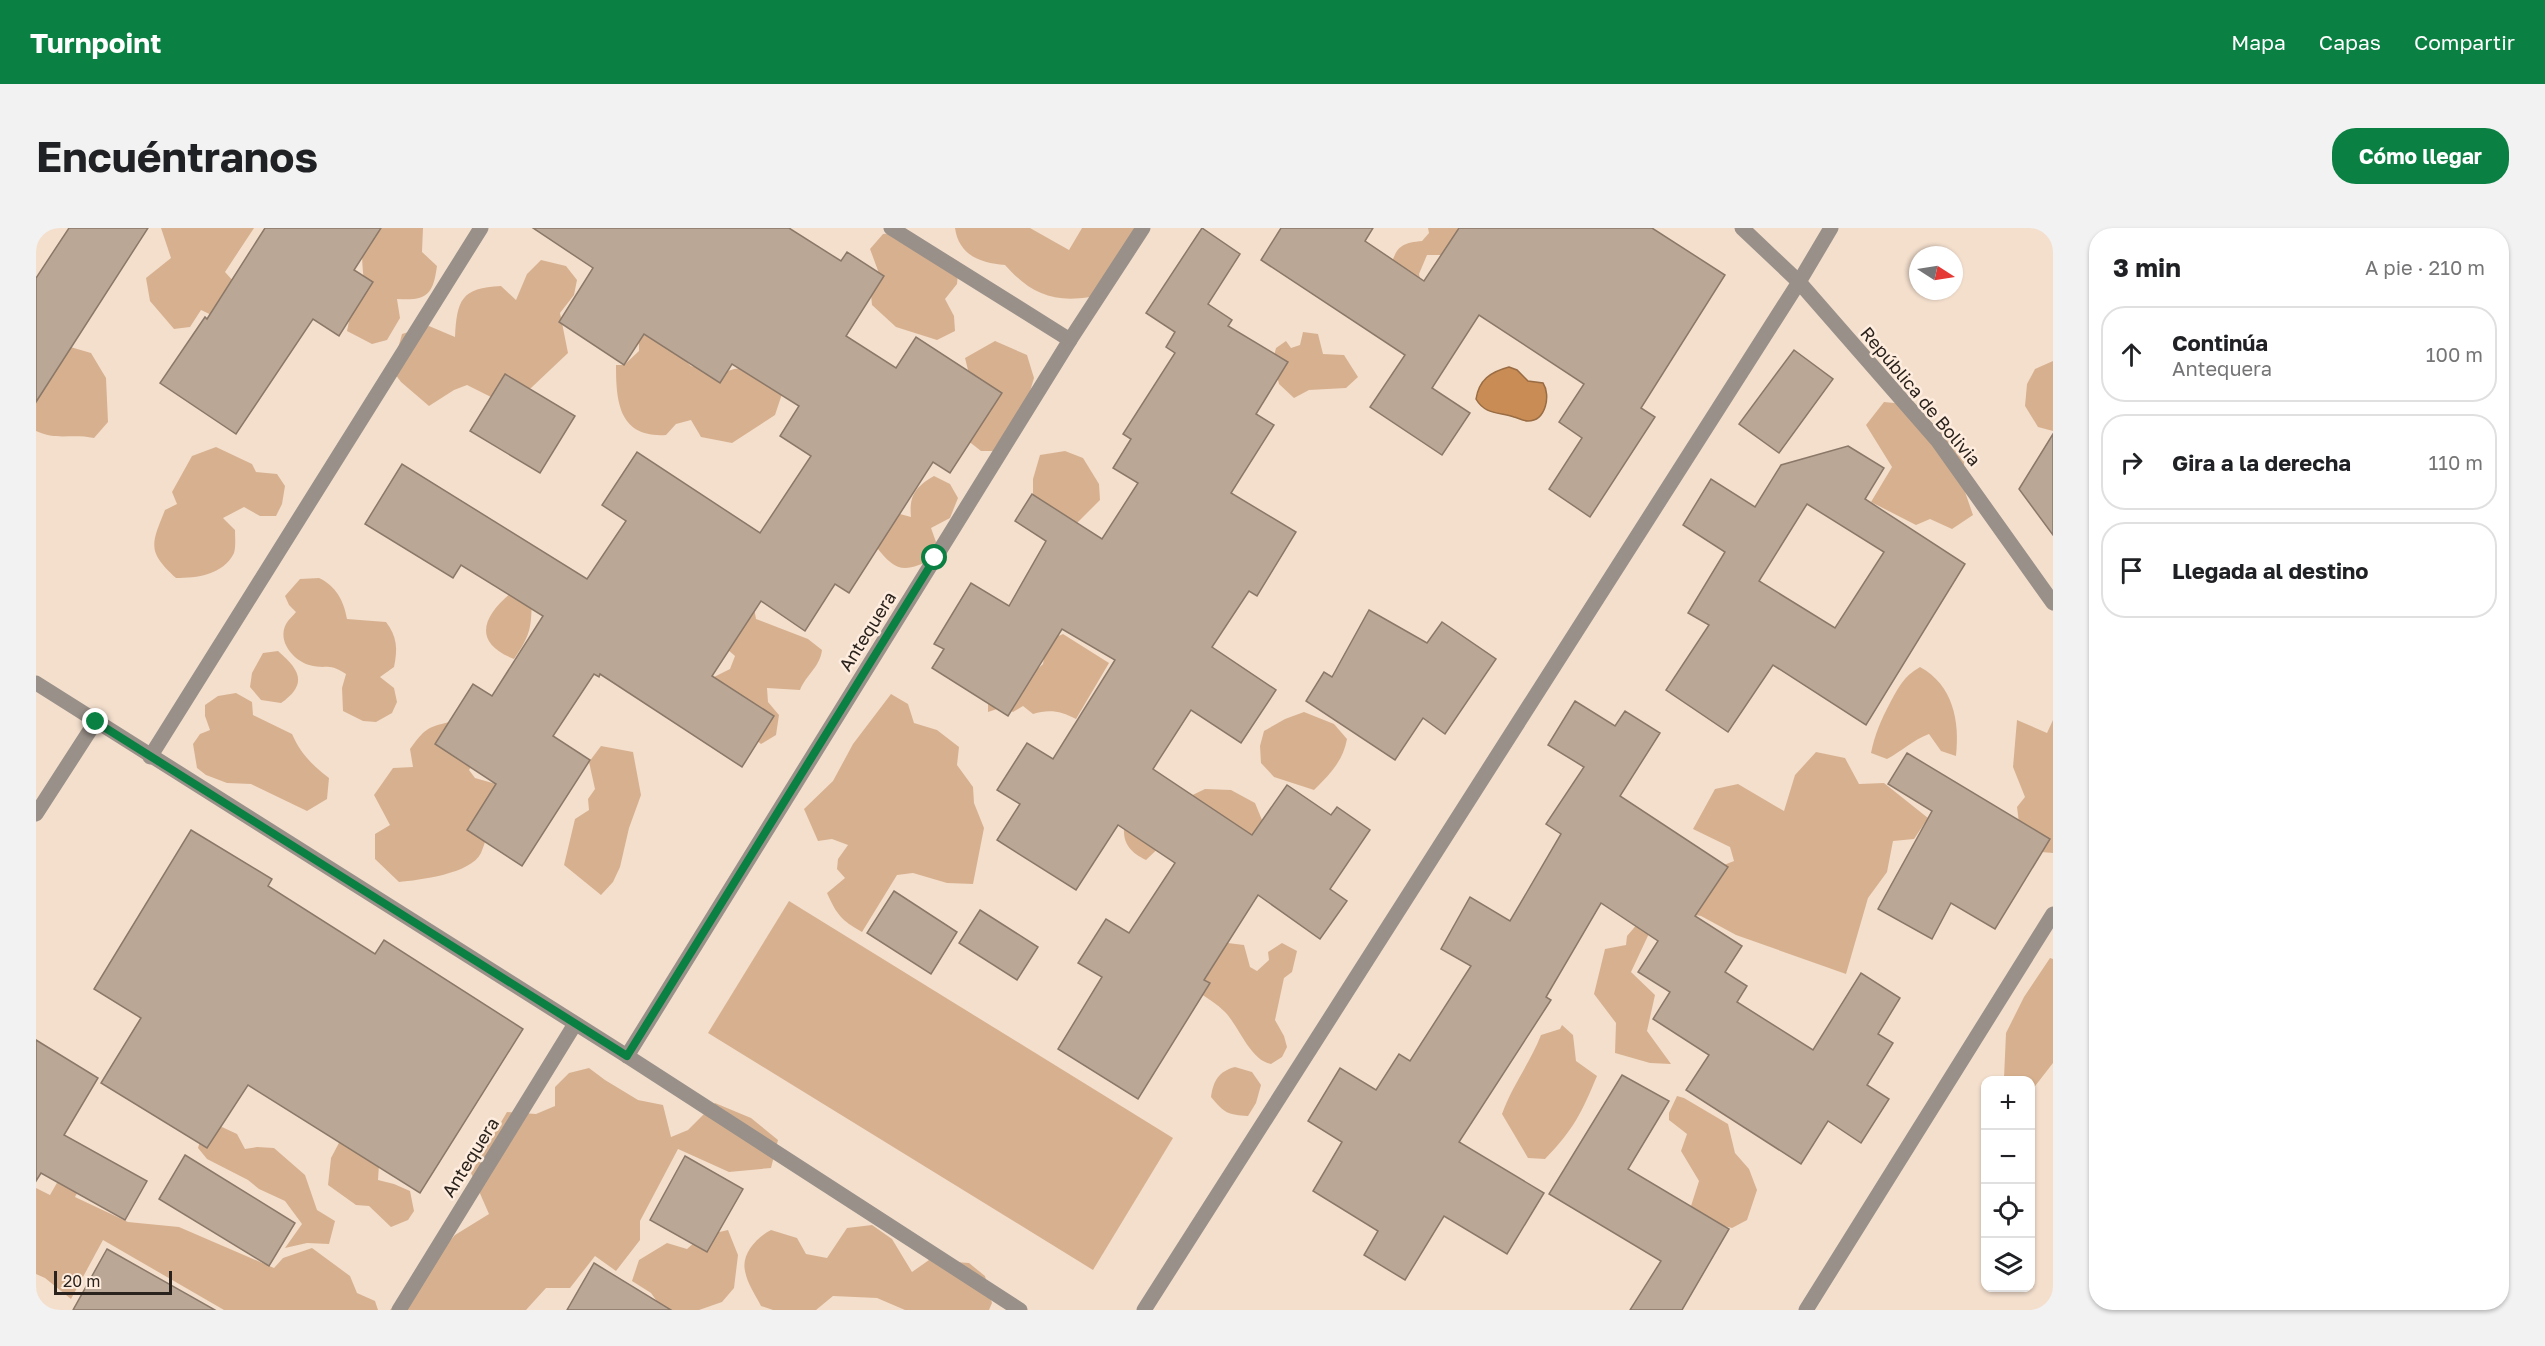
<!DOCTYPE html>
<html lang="es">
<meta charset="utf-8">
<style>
:root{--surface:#fff;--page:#f2f2f2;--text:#202124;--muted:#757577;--line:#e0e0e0;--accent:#0b8043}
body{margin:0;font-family:"Golos Text",sans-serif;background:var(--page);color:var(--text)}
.controls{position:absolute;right:18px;bottom:18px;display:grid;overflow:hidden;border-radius:12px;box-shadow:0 2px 4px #0004}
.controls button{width:54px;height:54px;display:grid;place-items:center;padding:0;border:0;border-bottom:2px solid var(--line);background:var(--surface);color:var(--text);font:30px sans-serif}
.compass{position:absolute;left:1873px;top:18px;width:54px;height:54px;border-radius:50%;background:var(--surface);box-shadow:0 2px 4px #0004;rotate:102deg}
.scale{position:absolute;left:18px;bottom:15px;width:118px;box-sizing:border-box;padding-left:6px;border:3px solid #2a221c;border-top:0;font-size:16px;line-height:21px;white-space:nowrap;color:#2a221c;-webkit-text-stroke:4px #feedde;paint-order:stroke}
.stop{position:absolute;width:18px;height:18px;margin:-14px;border:4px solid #0b8043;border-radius:50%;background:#fff}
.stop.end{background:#0b8043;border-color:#fff;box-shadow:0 2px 6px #0008}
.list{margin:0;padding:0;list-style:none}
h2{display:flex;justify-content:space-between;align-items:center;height:78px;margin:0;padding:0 24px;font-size:26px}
h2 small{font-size:20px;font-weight:400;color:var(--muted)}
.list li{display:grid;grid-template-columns:39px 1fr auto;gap:18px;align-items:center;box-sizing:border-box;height:96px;margin:0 12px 12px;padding:0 12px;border:2px solid var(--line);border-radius:24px}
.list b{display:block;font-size:22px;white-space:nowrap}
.list p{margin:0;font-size:20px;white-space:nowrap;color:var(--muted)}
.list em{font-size:20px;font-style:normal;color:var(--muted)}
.icon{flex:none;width:33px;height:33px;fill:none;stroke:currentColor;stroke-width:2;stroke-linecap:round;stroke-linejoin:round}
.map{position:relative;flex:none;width:2017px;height:1082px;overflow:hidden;border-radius:24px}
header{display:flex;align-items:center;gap:36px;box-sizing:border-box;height:84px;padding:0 30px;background:var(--accent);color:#fff}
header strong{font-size:28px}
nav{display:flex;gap:33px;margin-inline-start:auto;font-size:21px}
.intro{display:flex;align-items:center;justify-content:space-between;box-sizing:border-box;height:144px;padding:0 36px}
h1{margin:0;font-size:42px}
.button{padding:15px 27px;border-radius:24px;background:var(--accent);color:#fff;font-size:21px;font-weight:700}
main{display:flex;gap:36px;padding:0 36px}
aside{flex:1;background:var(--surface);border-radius:24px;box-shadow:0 2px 4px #0004}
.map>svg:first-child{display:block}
.green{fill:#d7b18f}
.water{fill:#c88c54;stroke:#996c43;stroke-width:1.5}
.building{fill:#bba795;stroke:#8b7868;stroke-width:1.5;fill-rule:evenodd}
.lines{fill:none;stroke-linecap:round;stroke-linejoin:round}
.street{stroke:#999089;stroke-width:15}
.route{stroke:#0b8043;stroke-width:8}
.labels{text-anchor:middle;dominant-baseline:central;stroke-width:5;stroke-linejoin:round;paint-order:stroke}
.street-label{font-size:18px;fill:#2a221c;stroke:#feedde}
</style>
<header>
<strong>Turnpoint</strong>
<nav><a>Mapa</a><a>Capas</a><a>Compartir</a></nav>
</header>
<div class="intro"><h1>Encuéntranos</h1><a class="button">Cómo llegar</a></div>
<main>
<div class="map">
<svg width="2017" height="1082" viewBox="0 0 2017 1082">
<rect width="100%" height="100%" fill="#f4dfcd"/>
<g class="green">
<path d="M 125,0 L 218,0 L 189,44 L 208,65 L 186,92 L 165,82 L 154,99 L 138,101 L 114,73 L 110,50 L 135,30 Z"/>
<path d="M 330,0 L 387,0 L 386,24 L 401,38 C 397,67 391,73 361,71 L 364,90 L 351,112 L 336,116 L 311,103 L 317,74 L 329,60 C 326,39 324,20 330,0 Z"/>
<path d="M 919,0 L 994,0 L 1033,22 L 1046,0 L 1100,0 L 1054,69 C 1016,75 994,65 969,37 C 945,35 923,28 919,0 Z"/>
<path d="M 1392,0 L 1430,0 L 1413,27 L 1391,27 L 1383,46 L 1386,60 L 1353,43 C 1360,21 1362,15 1386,13 L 1393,5 Z"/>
<path d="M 871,3 L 923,34 L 921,56 L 909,71 L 918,88 L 919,103 L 901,112 L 860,99 L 836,77 L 835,67 L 844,48 L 834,21 L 847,6 Z"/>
<path d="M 505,32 L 530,38 L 541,52 L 538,67 L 524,85 L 532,125 L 495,160 L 459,171 L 431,157 L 418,162 L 393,178 L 365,154 L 356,142 L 366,106 L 393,98 L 419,109 C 421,72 425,60 465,58 L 480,72 L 491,46 Z"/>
<path d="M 611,86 L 640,125 L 655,138 L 683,146 L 698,141 L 721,139 L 746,166 L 739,187 L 696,215 L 665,209 L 655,192 L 640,196 L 630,207 C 583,210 580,174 580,137 L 588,137 L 603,123 L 603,105 Z"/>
<path d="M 1267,104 L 1282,106 L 1287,126 L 1308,127 L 1322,149 L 1310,160 L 1273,162 L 1258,170 L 1243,156 L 1237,132 L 1240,120 L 1250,113 L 1255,120 L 1264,117 Z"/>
<path d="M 959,113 L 991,127 L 998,150 L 993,167 L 957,223 L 945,223 L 931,212 L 933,146 L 929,130 Z"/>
<path d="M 31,118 L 55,125 L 70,150 L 72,194 L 58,210 C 35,205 22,213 0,203 L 0,159 Z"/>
<path d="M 2017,133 L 2017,203 L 2002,199 L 1989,178 L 1991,156 L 1999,141 Z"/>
<path d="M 1848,174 L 1879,177 L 1898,197 L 1911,204 L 1916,219 L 1928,234 L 1928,261 L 1937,287 L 1916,301 L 1894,291 L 1880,297 L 1835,274 L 1856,239 L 1830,197 Z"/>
<path d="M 180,219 L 216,236 L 220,244 L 241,246 L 249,258 L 246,276 L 240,288 L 224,288 L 208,279 L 187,290 L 199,302 C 199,308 200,319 198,325 C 187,347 161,350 140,350 C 111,323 115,317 129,282 L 141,276 L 136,264 L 156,228 Z"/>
<path d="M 1029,223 L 1047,230 L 1063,256 L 1064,272 L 1041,295 L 1008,286 L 997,278 L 997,251 L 1004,227 Z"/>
<path d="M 898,248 L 914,256 L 922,270 L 914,290 L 895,300 L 900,314 L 899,330 C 868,345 860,345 839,317 L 854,288 L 864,286 L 875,289 C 873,268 879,259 898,248 Z"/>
<path d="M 283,350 C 300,358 308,373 311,391 L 350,394 C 361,408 362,421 358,439 L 344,449 L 358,460 L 361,474 L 356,485 L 340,494 L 327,493 L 307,483 L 306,460 L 310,446 C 291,434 291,442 273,437 C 257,432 241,413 250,396 C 252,392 257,388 260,384 L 253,377 L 249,368 L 264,351 Z"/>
<path d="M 480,361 L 496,368 C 495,399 496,405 478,431 C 432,413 450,384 480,361 Z"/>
<path d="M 717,374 L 720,391 L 772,411 L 786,422 C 784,439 770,447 764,462 L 731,460 L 732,474 L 743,487 L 740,507 L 725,516 L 715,508 L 654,486 L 678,449 L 694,441 L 699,428 L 684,415 Z"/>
<path d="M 1027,406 L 1073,435 L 1040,491 C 1025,483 1013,481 997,486 L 987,478 L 977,484 L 967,479 L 952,484 L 952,469 L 991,451 L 1007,436 L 1009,425 L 1015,411 Z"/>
<path d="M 242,423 C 264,442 272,456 245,475 L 225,472 L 214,459 L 216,445 L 227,425 Z"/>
<path d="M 1884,439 C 1917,457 1924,493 1920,528 L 1905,523 L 1893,506 C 1877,512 1866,523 1851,531 L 1835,525 C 1839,506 1845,492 1854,475 C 1863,459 1867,449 1884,439 Z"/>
<path d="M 200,465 L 216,474 L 217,487 L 256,506 C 265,526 276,537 293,550 L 291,571 L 271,583 L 215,556 L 191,555 L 170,547 L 161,540 L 157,516 L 164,506 L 174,502 L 169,488 L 169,477 L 182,468 Z"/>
<path d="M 855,466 L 872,476 L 878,495 L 901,502 L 923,519 L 921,537 L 937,559 L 938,575 L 948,600 L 937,656 L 911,655 L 877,645 L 861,647 L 826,704 C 805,692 801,687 791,665 L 809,650 L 801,641 L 802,631 L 812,617 L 796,611 L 782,613 L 768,581 L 797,553 L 817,516 Z"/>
<path d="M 1268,484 L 1298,496 L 1311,511 C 1307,533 1294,546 1278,562 L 1238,549 L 1225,535 L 1224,518 L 1228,503 L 1249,491 Z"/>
<path d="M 1981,492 L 2011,505 L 2017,492 L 2017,625 L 2005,624 L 1984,603 L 1981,579 L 1989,569 L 1977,539 Z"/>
<path d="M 418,493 L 440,532 L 433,542 L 439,550 L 460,556 C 456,578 454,604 445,625 C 435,646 383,652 363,654 L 339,631 L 339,606 L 354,597 L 338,567 L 357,540 L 377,539 L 374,521 C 390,499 392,499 418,493 Z"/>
<path d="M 565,518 L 597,524 L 605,567 L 593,600 L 584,639 L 577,654 L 565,667 L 528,637 L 539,591 L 553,582 L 552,571 L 559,561 L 553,534 Z"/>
<path d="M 1780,524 L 1809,530 L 1823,556 L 1848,555 L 1892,590 L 1878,611 L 1857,613 L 1851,644 L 1832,670 L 1810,746 L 1700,707 L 1665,688 L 1645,685 L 1663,647 L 1698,633 L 1694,619 L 1657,601 L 1679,561 L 1702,556 L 1748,583 L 1759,547 Z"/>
<path d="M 1169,561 L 1195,562 L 1219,575 L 1226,592 L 1216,607 L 1199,614 L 1131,612 L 1110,632 C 1096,625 1087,617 1088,600 Z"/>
<path d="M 753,673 L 1137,910 L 1057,1042 L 672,805 Z"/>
<path d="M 1621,673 L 1617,697 L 1595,744 L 1619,767 L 1611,803 L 1635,836 L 1614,835 L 1579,825 L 1580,795 L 1558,766 L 1569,721 L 1590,717 L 1591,708 Z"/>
<path d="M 1184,714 L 1208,717 L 1214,739 L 1221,743 L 1233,732 L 1232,724 L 1246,715 L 1261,723 L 1256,744 L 1248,750 L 1239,792 L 1248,808 L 1251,819 L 1246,829 L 1235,836 C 1214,832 1204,800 1189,784 C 1181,776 1171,770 1162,764 Z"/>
<path d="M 2014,730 L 2017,731 L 2017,835 L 1996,862 L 1994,852 L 1974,852 L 1968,850 L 1970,805 L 1988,769 Z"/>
<path d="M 1526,797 L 1537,807 L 1540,833 L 1561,848 C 1545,886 1538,901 1509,931 L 1492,930 L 1466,886 C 1476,858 1494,835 1505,807 L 1524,801 Z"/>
<path d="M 1199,839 L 1216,844 L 1225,857 L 1220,875 L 1212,888 C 1192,887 1188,885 1175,869 C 1177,853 1183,843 1199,839 Z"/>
<path d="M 553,840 L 569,852 L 602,872 L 627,877 L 635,909 L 652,902 L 679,875 L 715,890 L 742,912 L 735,940 L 693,944 L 642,921 L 604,993 L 604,1012 L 580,1043 L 559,1028 L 534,1060 L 510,1060 L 490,1082 L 354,1082 L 419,1007 L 453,986 L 435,945 L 471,884 L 500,886 L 519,878 L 519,859 L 533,845 Z"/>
<path d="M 1641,868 L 1648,870 L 1692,896 L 1699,925 L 1713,941 L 1721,962 L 1711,992 L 1696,1000 L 1675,995 L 1655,978 L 1663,953 L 1645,923 L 1651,906 L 1633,892 L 1633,885 Z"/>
<path d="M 186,899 L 201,906 L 209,921 L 221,919 L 238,920 L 269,947 L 281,982 L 299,993 L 293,1016 L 271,1015 L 249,1020 L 266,996 L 249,973 L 223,961 L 212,952 L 171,931 L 162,920 L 167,903 Z"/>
<path d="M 305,911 L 343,937 L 342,952 L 358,956 L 374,963 L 378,983 L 372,992 L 355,999 L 333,978 L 320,977 L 292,957 L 295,930 Z"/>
<path d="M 34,932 L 57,935 L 39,969 L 92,994 L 143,999 L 238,1040 L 247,1030 L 276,1020 L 314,1048 L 321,1065 L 339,1073 L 342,1082 L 188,1082 L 67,1012 L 35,1071 L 9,1050 L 0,1046 L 0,960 L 14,967 Z"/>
<path d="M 836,997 L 856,1011 L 876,1044 L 893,1032 L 933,1035 L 949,1048 L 956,1075 L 953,1082 L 869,1082 L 841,1070 L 797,1068 L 780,1082 L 737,1082 L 725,1078 C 720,1068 711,1055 709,1043 C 705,1026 721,1009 735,1002 L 761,1010 L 770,1026 L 791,1030 L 811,1000 Z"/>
<path d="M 692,1002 L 702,1027 L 698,1060 L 686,1074 L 663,1082 L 632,1082 L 625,1079 L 615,1065 L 596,1053 L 603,1032 L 631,1015 L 651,1021 L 666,1008 Z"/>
</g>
<path class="water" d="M 1473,139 L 1481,142 L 1492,153 L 1507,155 C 1515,167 1510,193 1492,193 C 1487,193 1482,190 1478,189 C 1464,184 1449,187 1440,171 C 1443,152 1454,144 1473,139 Z"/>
<g class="building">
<path d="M 33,0 L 112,0 L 0,174 L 0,50 Z"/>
<path d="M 229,0 L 345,0 L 318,42 L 337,54 L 303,108 L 277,91 L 200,206 L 124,155 L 169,89 L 171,91 Z"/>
<path d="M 497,0 L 753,0 L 805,33 L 811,24 L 848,48 L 810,108 L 860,140 L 880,109 L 966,165 L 914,245 L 897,234 L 813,365 L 799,356 L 769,403 L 725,373 L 676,448 L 738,488 L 706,539 L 564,446 L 563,449 L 558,446 L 517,508 L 554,532 L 486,638 L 431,602 L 460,556 L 399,516 L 437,456 L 456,468 L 507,388 L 425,337 L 417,350 L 329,296 L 366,236 L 551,351 L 590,293 L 566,277 L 601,224 L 724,305 L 775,228 L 744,208 L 763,178 L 696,136 L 684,155 L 608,106 L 588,137 L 523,94 L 557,40 Z"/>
<path d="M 1166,0 L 1204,26 L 1172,76 L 1196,92 L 1192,98 L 1252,134 L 1220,186 L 1238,197 L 1195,265 L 1260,304 L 1221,368 L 1213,363 L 1176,419 L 1240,462 L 1205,515 L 1155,482 L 1117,541 L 1216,607 L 1251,557 L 1295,587 L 1301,579 L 1334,602 L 1294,661 L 1311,673 L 1284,711 L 1222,667 L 1168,752 L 1174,755 L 1102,871 L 1022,821 L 1066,749 L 1042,735 L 1070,691 L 1093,705 L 1139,635 L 1082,597 L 1040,662 L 961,612 L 984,576 L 961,562 L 991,515 L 1017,531 L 1079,432 L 1026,401 L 972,488 L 896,440 L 908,421 L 898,416 L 935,355 L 973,378 L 1010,313 L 979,293 L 996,266 L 1066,311 L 1102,255 L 1077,240 L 1095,211 L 1087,206 L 1139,125 L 1130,119 L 1139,104 L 1110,85 Z"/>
<path d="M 1245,0 L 1337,0 L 1329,13 L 1388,53 L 1423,0 L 1616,0 L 1689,47 L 1605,180 L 1619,189 L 1554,289 L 1513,261 L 1546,210 L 1523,194 L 1548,156 L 1443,87 L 1396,160 L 1434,185 L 1406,227 L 1334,179 L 1369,127 L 1225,32 Z"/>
<path d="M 1758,122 L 1797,151 L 1743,225 L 1703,196 Z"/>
<path d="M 469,146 L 539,188 L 504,245 L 434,203 Z"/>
<path d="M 2017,206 L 2017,307 L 1983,261 Z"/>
<path d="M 1812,218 L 1848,240 L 1829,271 L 1929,336 L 1830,497 L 1737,437 L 1692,504 L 1630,462 L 1673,397 L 1652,385 L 1689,324 L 1647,297 L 1675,251 L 1719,279 L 1745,237 ZM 1771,276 L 1848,324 L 1799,400 L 1723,353 Z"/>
<path d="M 1333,382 L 1391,415 L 1406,394 L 1460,431 L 1409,506 L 1387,490 L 1359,532 L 1270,473 L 1288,444 L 1296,449 Z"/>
<path d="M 1539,473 L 1579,498 L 1589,483 L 1624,505 L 1584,568 L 1692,639 L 1659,688 L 1706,718 L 1689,744 L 1711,758 L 1701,774 L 1777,822 L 1825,745 L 1864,770 L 1842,806 L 1857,815 L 1831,857 L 1853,871 L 1825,915 L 1792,893 L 1765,936 L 1650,862 L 1673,827 L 1617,791 L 1634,764 L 1602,744 L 1622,713 L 1565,675 L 1510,769 L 1515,772 L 1423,914 L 1508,965 L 1471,1026 L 1408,988 L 1369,1052 L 1328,1027 L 1342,1003 L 1277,963 L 1306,914 L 1272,893 L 1304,840 L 1340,862 L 1363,826 L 1374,833 L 1435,738 L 1405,721 L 1434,669 L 1474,693 L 1525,606 L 1510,596 L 1548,539 L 1512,517 Z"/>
<path d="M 1871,525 L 2014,611 L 1959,701 L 1915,675 L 1896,711 L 1842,681 L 1896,583 L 1852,556 Z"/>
<path d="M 155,602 L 236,651 L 232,658 L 339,726 L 348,712 L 487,801 L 384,965 L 212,857 L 171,920 L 65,855 L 105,790 L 58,761 Z"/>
<path d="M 858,663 L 921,704 L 895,746 L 831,705 Z"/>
<path d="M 944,682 L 1002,719 L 981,752 L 923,715 Z"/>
<path d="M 0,812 L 62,850 L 28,907 L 111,953 L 89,992 L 5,945 L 0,953 Z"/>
<path d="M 1586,847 L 1633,873 L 1592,941 L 1693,1001 L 1646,1082 L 1594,1082 L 1625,1033 L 1513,966 Z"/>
<path d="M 149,927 L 259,995 L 233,1038 L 123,971 Z"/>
<path d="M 649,928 L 707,961 L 671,1024 L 614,992 Z"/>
<path d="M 71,1021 L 179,1082 L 37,1082 Z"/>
<path d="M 558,1035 L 635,1082 L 531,1082 Z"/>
</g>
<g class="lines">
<g class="street">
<path d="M 855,0 L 1034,112"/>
<path d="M 1706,0 L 1763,54 L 1901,212 L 2017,375"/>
<path d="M 0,455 L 591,828 L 984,1082"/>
<path d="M 114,529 L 445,0"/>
<path d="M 0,586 L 60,493"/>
<path d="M 591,828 L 1034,112 L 1107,0"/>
<path d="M 363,1082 L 539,796"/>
<path d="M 1108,1082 L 1763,54 L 1795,0"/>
<path d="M 1770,1082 L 2017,686"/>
</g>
</g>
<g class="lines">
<path class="route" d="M 60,494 L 591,828 L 899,330"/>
</g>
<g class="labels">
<g class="street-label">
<text transform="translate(1885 168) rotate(50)">República de Bolivia</text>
<text transform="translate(831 403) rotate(-58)">Antequera</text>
<text transform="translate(434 929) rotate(-58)">Antequera</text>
</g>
</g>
</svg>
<div class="controls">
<button>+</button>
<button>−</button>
<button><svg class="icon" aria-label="locate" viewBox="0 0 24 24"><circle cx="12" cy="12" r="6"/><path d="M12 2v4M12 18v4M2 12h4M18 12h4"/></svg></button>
<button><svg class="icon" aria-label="layers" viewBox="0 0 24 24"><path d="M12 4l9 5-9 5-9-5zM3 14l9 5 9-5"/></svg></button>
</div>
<svg class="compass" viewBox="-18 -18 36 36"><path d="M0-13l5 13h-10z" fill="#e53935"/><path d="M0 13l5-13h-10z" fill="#757577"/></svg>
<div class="scale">20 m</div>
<div class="stop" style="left:899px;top:330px"></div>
<div class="stop end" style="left:60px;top:494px"></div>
</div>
<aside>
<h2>3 min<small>A pie · 210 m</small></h2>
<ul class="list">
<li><svg class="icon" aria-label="ahead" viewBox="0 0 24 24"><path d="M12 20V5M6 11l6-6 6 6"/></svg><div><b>Continúa</b><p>Antequera</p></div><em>100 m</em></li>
<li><svg class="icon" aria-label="right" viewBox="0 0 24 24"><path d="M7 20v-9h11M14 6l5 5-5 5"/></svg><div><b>Gira a la derecha</b></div><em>110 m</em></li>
<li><svg class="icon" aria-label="arrive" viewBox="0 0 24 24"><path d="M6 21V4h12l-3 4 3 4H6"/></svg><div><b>Llegada al destino</b></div></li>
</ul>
</aside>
</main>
